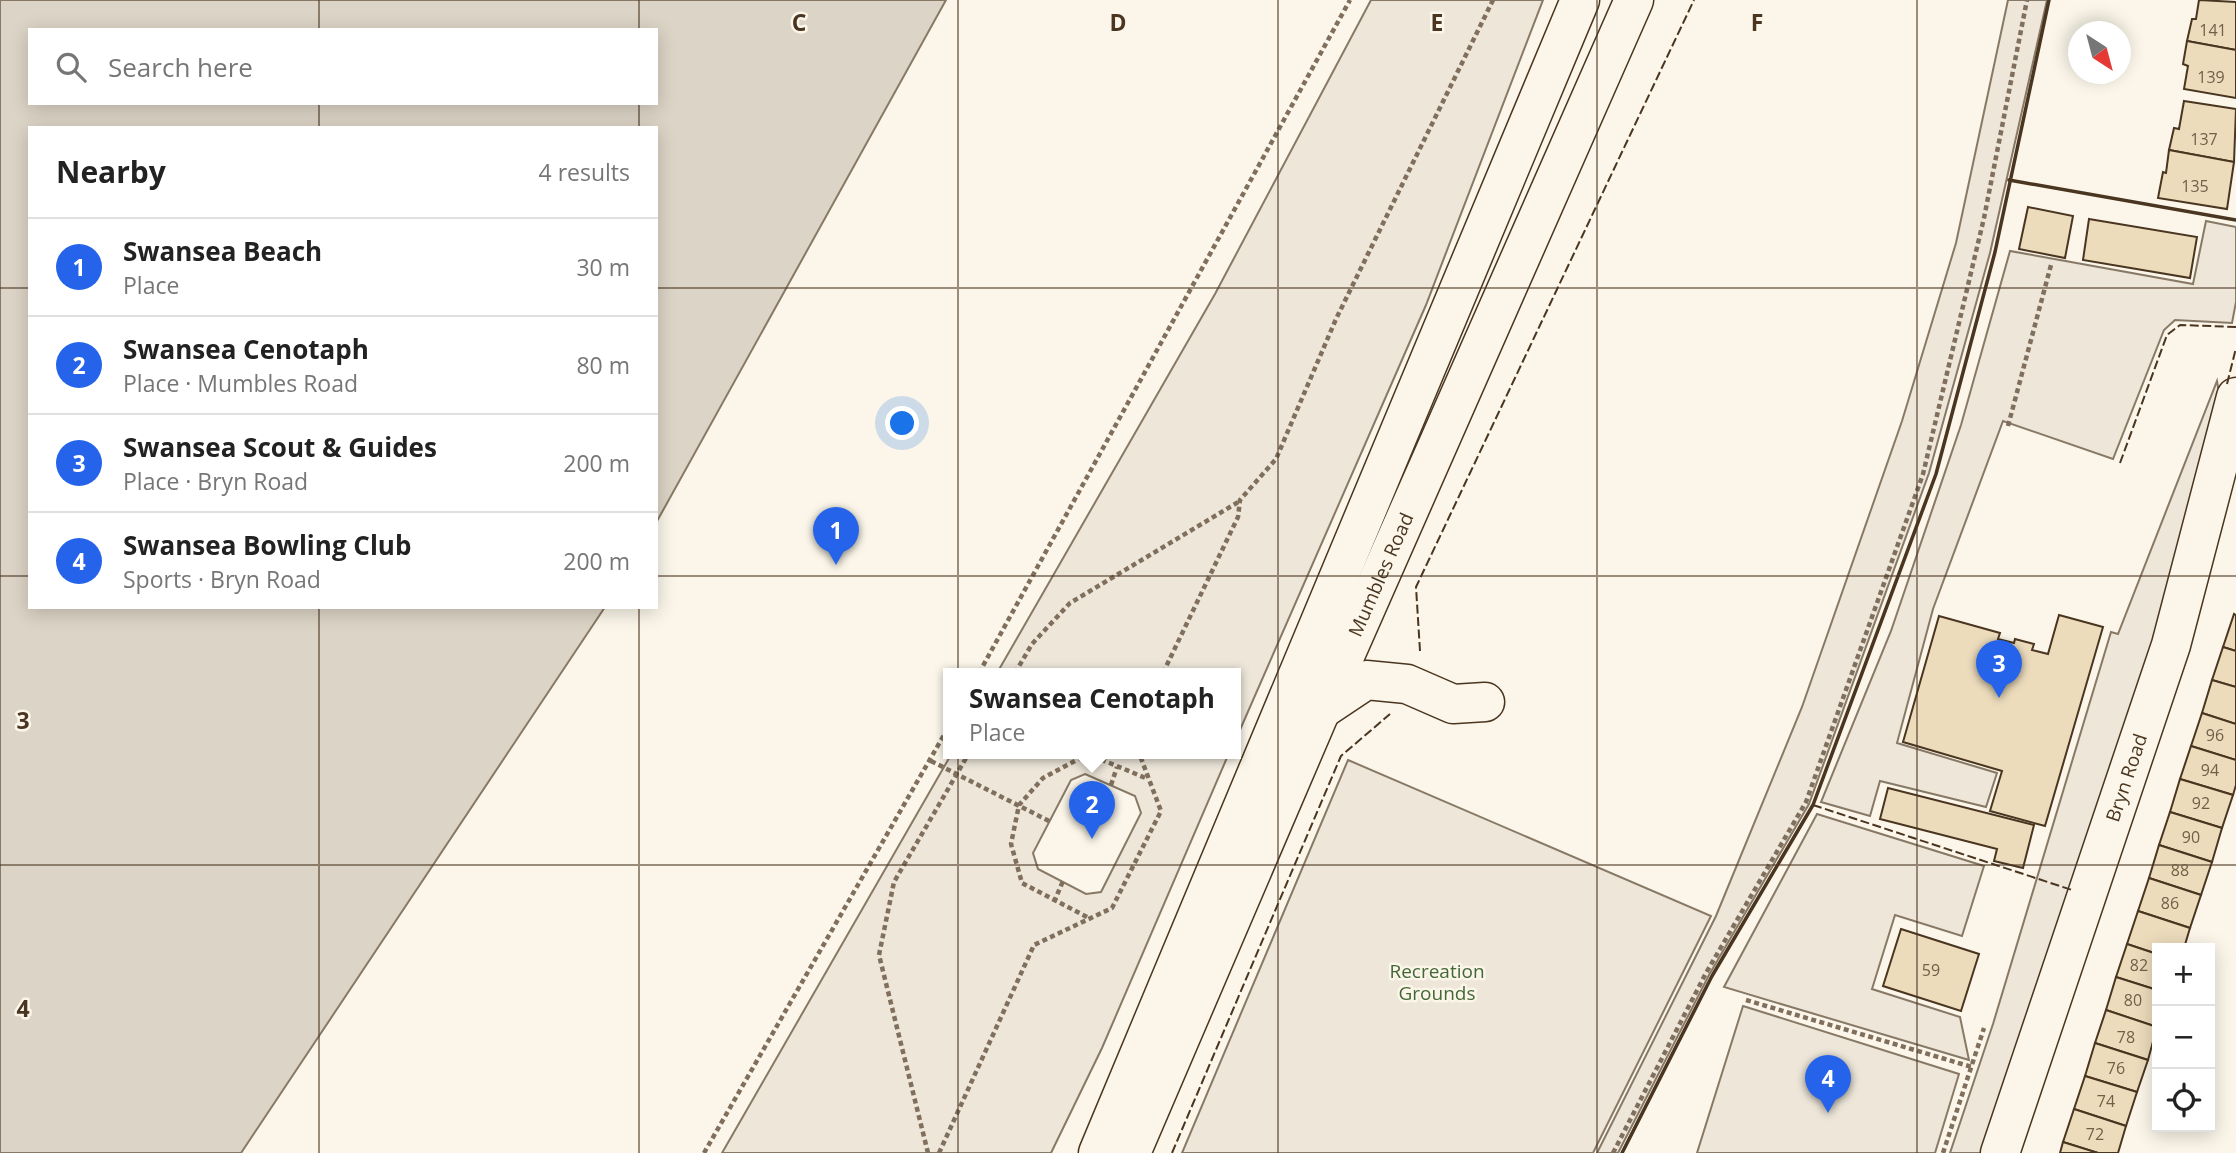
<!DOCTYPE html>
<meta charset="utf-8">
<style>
:root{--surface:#fff;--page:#f6f6f6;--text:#222;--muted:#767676;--line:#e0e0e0;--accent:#2563eb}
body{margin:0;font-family:"Open Sans",sans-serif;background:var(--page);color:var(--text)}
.controls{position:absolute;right:21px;bottom:21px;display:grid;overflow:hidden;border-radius:0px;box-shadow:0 4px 18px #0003}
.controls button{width:63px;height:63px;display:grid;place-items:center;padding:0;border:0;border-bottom:2px solid var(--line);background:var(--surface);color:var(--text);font:35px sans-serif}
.compass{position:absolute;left:2068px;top:21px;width:63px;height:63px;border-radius:50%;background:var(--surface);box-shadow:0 4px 18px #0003;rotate:144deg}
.you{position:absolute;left:903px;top:424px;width:24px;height:24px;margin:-18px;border:5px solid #fff;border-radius:50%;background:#1a73e8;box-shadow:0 0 0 10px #1a73e833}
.badge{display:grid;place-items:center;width:46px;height:46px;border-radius:50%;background:var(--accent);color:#fff;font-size:23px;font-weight:700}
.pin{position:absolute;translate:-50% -58px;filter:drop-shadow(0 2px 4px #0008)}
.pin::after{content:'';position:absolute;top:37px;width:24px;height:21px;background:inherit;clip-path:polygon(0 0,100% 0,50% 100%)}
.popup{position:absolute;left:943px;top:668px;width:298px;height:91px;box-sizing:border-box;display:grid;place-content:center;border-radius:0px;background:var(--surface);filter:drop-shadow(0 2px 5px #0005);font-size:23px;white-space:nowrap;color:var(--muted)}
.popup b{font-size:26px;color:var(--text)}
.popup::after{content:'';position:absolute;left:50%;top:100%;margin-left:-14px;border:14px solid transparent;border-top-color:var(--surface)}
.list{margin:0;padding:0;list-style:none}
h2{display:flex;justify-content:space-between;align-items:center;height:91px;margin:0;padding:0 28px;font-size:30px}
h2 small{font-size:23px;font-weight:400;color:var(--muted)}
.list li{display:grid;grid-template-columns:46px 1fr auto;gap:21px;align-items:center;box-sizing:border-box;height:98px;padding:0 28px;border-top:2px solid var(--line)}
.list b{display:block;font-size:26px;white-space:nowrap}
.list p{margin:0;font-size:23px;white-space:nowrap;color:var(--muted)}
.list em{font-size:23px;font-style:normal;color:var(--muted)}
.icon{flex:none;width:38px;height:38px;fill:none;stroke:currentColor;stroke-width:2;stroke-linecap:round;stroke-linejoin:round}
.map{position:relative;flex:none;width:2236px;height:1153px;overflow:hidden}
.search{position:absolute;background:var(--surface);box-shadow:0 4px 18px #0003;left:28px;top:28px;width:630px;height:77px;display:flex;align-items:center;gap:18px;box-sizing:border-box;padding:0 24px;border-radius:0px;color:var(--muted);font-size:26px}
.panel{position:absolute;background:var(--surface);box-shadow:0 4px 18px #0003;left:28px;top:126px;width:630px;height:483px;border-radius:0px}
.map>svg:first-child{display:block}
.green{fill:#ede6d9;stroke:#887966;stroke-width:2;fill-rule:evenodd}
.water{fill:#dcd4c6;stroke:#887966;stroke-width:2;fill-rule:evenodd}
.building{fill:#ecdcbc;stroke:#4a3520;stroke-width:2}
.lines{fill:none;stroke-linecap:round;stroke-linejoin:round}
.minor-casing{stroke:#4a3520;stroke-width:41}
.major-casing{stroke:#4a3520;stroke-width:41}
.path{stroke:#7f6f5c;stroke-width:4.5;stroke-dasharray:5 3.5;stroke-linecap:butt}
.minor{stroke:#fbf6e9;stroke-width:38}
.major{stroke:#fbf6e9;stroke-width:38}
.fence{stroke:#4a3520;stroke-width:2;stroke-dasharray:9 3.5;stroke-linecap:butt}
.wall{stroke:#4a3520;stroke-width:3.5}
.grid{fill:none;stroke:#4a3520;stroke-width:2;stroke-opacity:0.55}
.labels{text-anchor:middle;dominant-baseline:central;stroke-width:5;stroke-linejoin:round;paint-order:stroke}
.number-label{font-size:16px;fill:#725f47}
.street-label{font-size:19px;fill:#4a3520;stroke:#fbf6e9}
.park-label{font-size:19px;fill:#436837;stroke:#fbf6e9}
.grid-label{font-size:23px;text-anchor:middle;font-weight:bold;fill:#4a3520;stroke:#fbf6e9;stroke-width:5;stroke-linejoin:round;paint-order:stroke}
</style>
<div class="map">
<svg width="2236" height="1153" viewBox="0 0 2236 1153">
<rect width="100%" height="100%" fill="#fbf6e9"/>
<g class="green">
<path d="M 1371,0 L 1543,0 L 1426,305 L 1236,739 L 1236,673 L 997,673 L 1215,294 Z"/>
<path d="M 2008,0 L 2047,0 L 1990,253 L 1929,473 L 1809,804 L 1709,975 L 1618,1153 L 1597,1153 L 1716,916 L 1802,707 L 1902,421 L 1956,243 Z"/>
<path d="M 2206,221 L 2236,227 L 2236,302 L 2232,323 L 2175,320 L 2164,330 L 2113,459 L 2003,421 L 1933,609 L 1897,743 L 1997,773 L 1986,807 L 1880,781 L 1870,816 L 1821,802 L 1891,631 L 1961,425 L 2010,251 L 2193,284 Z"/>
<path d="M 2217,381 L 2219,393 L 2160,635 L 1985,1153 L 1950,1153 L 1993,1024 L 2111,632 L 2118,634 Z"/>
<path d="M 952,753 L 1229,753 L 1102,1048 L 1051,1153 L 722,1153 ZM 1085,774 L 1135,796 L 1141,813 L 1101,892 L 1086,894 L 1038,869 L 1033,853 L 1071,780 Z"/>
<path d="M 1348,760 L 1711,916 L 1593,1153 L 1182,1153 Z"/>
<path d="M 1817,814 L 1984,866 L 1962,936 L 1895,915 L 1872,989 L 1960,1017 L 1969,1060 L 1724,987 Z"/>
<path d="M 1743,1006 L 1959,1074 L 1935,1153 L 1697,1153 Z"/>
</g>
<path class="water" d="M 0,0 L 946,0 L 656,523 L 656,128 L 30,128 L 30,607 L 605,607 L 241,1153 L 0,1153 ZM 30,30 L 656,30 L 656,103 L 30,103 Z"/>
<g class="building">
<path d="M 2199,0 L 2236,2 L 2236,50 L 2187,41 L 2192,19 L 2196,19 Z"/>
<path d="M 2187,41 L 2236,50 L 2236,98 L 2184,89 L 2188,66 L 2183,64 Z"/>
<path d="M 2184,101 L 2236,109 L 2234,162 L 2169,150 L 2174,128 L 2179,129 Z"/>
<path d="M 2169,150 L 2234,162 L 2227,209 L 2158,198 L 2163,172 L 2166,173 Z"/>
<path d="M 2028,207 L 2073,216 L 2065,258 L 2019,249 Z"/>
<path d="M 2089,219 L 2197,237 L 2190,278 L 2083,260 Z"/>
<path d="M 2234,614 L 2236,615 L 2236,651 L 2223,647 Z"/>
<path d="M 2059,615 L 2103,627 L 2045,826 L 1990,811 L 2002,771 L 1903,742 L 1939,616 L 2000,633 L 1998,639 L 2014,643 L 2015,639 L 2034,644 L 2032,650 L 2048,654 Z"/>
<path d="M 2223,647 L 2236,651 L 2236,687 L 2212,680 Z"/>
<path d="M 2212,680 L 2236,687 L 2236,724 L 2202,713 Z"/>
<path d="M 2202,713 L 2236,724 L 2236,760 L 2191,746 Z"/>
<path d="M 2191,746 L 2236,760 L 2236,785 L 2233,795 L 2180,779 Z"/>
<path d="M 2180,779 L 2233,795 L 2222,828 L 2170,812 Z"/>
<path d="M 1888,788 L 2034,825 L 2023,868 L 1994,861 L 1997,849 L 1880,819 Z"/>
<path d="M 2170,812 L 2222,828 L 2212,862 L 2159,845 Z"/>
<path d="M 2159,845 L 2212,862 L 2201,895 L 2149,878 Z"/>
<path d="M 2149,878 L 2201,895 L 2190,928 L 2138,911 Z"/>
<path d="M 2138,911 L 2190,928 L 2184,948 L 2157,948 L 2157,954 L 2127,944 Z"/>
<path d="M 1901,929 L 1979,954 L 1961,1011 L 1883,986 Z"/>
<path d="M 2127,944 L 2157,954 L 2157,990 L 2116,977 Z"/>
<path d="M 2116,977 L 2157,990 L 2157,1027 L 2106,1010 Z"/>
<path d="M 2106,1010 L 2157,1027 L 2148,1060 L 2095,1043 Z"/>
<path d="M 2095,1043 L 2148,1060 L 2137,1092 L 2085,1076 Z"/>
<path d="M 2085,1076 L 2137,1092 L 2126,1126 L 2074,1109 Z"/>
<path d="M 2074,1109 L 2126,1126 L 2118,1153 L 2098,1153 L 2063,1142 Z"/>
<path d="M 2063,1142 L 2098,1153 L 2060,1153 Z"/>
</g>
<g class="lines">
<defs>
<g id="minor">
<path d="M 1321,710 L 1366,680 L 1407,684 L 1453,704 L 1485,702"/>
<path id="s1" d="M 2000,1153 L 2171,645 L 2236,397"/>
</g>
<g id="major">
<path d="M 1098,1153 L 1580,0"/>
<path id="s2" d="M 1131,1153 L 1321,710 L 1634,0"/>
</g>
</defs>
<use href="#minor" class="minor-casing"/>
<use href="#major" class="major-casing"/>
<g class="path">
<path d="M 2008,426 L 2051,265"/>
<path d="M 979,673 L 1350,0"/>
<path d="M 1015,673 L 1032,644 L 1070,603 L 1240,501"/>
<path d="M 1163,673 L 1238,517 L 1240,500 L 1276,459 L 1336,319 L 1493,0"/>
<path d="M 931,761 L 1049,821"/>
<path d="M 1111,785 L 1117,767"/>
<path d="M 1054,902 L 1063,881"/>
<path d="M 1087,917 L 1022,883 L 1011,844 L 1019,805 L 1043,778 L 1088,754 L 1148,779"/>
<path d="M 1746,1000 L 1972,1067"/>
<path d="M 704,1153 L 948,728"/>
<path d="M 928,1153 L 879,955 L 894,882 L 969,753"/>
<path d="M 939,1153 L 1034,945 L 1112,908 L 1161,811 L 1139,753"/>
<path d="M 1613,1153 L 1706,973 L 1806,802 L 1923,474 L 1984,218 L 2027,0"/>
<path d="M 1943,1153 L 1984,1028"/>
</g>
<use href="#minor" class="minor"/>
<use href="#major" class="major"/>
<g class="fence">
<path d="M 2227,384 L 2236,348"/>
<path d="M 2120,463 L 2167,335 L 2180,325 L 2236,327"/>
<path d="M 1420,651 L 1416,587 L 1694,0"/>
<path d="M 1813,805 L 2072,890"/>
<path d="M 1172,1153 L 1341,756 L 1390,714"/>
</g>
<g class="wall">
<path d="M 2009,180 L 2236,220"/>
<path d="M 1622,1153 L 1712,976 L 1813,805 L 1936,474 L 1995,252 L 2049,0"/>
</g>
</g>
<path class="grid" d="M 319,0 L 319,30M 639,0 L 639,30M 958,0 L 958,1153M 1278,0 L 1278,1153M 1597,0 L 1597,1153M 1917,0 L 1917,1153M 319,103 L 319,128M 639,103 L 639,128M 0,288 L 30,288M 656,288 L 2236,288M 0,576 L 30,576M 656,576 L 2236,576M 319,607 L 319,1153M 639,607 L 639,1153M 0,865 L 2236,865"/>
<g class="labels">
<g class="number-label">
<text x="2213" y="30">141</text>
<text x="2211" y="77">139</text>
<text x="2204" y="139">137</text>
<text x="2195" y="186">135</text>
<text x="2215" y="735">96</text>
<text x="2210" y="770">94</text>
<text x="2201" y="803">92</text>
<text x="2191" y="837">90</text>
<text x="2180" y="870">88</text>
<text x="2170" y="903">86</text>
<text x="2139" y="965">82</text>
<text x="1931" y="970">59</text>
<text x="2133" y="1000">80</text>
<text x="2126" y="1037">78</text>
<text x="2116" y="1068">76</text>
<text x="2106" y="1101">74</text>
<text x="2095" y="1134">72</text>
</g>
<g class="street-label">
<text stroke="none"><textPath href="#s2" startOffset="630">Mumbles Road</textPath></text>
<text stroke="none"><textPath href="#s1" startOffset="396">Bryn Road</textPath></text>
</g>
<g class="park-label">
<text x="1437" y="971">Recreation<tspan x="1437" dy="22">Grounds</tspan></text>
</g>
</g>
<g class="grid-label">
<text x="799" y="31">C</text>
<text x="1118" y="31">D</text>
<text x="1437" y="31">E</text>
<text x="1757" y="31">F</text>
<text x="23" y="729">3</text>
<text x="23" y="1017">4</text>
</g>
</svg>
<div class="controls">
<button>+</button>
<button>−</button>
<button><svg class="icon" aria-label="locate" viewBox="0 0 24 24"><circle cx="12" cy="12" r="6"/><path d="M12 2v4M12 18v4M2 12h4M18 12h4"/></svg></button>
</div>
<svg class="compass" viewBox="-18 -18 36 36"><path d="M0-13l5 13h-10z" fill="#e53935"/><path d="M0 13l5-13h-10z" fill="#767676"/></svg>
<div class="you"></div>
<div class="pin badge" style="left:836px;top:565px">1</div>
<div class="pin badge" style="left:1092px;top:839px">2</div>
<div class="popup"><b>Swansea Cenotaph</b>Place</div>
<div class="pin badge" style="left:1999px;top:698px">3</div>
<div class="pin badge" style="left:1828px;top:1113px">4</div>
<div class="search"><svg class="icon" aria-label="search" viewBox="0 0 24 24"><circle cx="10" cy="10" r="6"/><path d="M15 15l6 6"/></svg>Search here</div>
<section class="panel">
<h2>Nearby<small>4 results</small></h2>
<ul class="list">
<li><span class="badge">1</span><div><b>Swansea Beach</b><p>Place</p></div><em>30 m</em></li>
<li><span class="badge">2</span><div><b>Swansea Cenotaph</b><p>Place · Mumbles Road</p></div><em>80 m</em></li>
<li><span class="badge">3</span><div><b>Swansea Scout &amp; Guides</b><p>Place · Bryn Road</p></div><em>200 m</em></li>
<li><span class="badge">4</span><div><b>Swansea Bowling Club</b><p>Sports · Bryn Road</p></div><em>200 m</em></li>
</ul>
</section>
</div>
